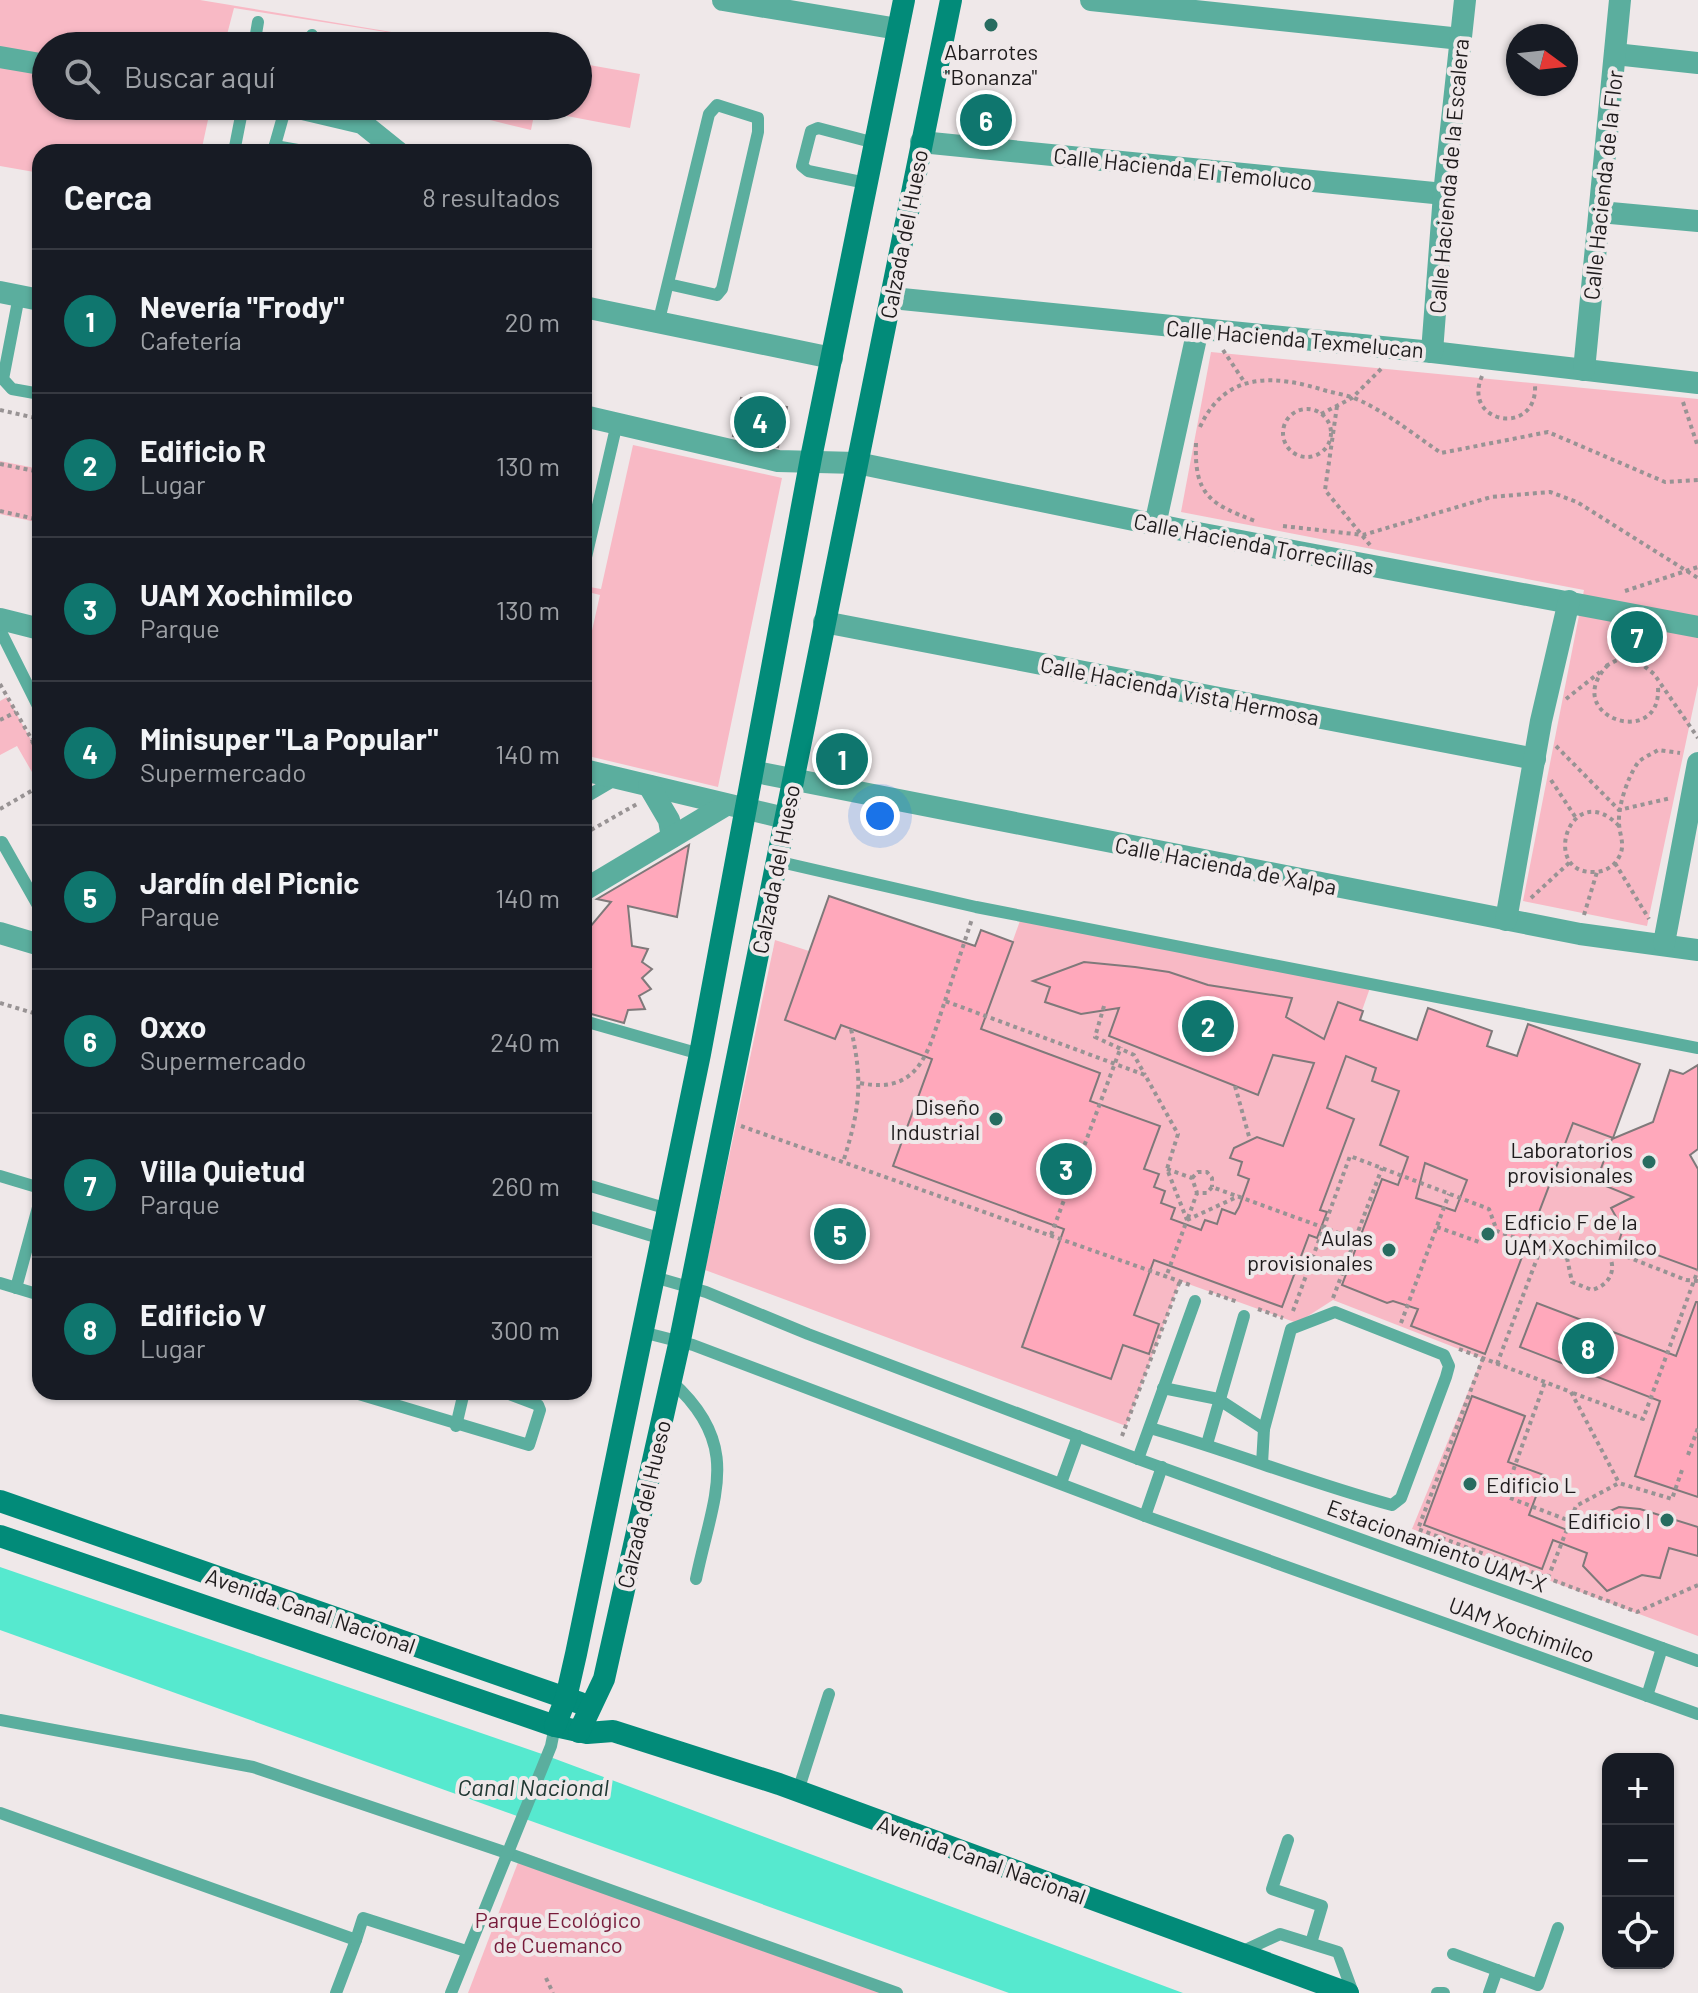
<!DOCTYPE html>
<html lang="es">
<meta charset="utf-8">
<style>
:root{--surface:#171b24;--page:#20242c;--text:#f1f3f6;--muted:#9ea1a6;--line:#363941;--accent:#0f766e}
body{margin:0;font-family:Barlow,sans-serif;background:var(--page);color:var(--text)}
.controls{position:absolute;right:24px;bottom:24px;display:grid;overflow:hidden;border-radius:16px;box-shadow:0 2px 6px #0004}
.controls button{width:72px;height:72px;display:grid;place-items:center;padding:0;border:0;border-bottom:2px solid var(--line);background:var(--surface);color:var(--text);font:40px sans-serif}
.compass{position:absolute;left:1506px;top:24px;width:72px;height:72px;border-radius:50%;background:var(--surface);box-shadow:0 2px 6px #0004;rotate:105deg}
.you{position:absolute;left:880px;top:816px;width:28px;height:28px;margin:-20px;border:6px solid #fff;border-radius:50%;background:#1a73e8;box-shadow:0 0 0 12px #1a73e833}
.badge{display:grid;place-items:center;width:52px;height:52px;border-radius:50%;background:var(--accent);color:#fff;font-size:26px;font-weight:700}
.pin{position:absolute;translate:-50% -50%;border:4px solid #fff;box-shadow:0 2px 8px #0006}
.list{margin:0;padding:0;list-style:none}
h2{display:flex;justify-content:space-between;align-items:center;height:104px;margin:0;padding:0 32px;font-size:34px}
h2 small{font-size:26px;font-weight:400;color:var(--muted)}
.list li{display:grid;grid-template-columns:52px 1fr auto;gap:24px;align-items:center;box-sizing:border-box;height:144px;padding:0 32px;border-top:2px solid var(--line)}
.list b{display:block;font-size:30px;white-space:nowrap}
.list p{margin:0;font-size:26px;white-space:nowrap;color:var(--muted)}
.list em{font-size:26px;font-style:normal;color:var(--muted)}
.icon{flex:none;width:44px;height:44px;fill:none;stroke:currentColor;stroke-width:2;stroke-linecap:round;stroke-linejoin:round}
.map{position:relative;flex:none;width:1698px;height:1993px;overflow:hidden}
.search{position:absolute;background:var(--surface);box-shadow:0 2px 6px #0004;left:32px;top:32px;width:560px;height:88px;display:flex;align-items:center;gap:20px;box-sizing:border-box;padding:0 28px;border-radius:44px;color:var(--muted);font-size:30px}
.panel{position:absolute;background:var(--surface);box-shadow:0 2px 6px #0004;left:32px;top:144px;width:560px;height:1256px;border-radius:24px}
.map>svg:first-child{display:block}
.green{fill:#f8b9c5}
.water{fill:#56e9cf}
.building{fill:#ffa8bb;stroke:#7f797a;stroke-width:2;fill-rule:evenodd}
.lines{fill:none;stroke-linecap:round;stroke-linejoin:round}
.path{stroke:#989394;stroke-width:4;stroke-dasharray:4 4;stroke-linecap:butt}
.service{stroke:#5bae9e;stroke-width:12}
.minor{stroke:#5bae9e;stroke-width:22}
.secondary{stroke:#028b79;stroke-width:22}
.poi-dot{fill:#276c60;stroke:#efe8e9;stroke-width:3}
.labels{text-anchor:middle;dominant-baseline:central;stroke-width:8;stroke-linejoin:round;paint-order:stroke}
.poi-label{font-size:22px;fill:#1e1b1c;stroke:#efe8e9;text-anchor:end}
.street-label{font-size:22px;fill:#1e1b1c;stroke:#efe8e9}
.park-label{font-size:22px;fill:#771b3a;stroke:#efe8e9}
.water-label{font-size:24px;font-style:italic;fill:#203833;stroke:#efe8e9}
</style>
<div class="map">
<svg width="1698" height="1993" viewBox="0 0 1698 1993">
<rect width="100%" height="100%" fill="#efe8e9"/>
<g class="green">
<path d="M 0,0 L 200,0 L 475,46 L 234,8 L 224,46 L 46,46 L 46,106 L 211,106 L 201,152 L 40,152 L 40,173 L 0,166 Z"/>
<path d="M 578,63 L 640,74 L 630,128 L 535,110 L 531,130 L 490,120 L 492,106 L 578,106 Z"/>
<path d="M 1211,352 L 1698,399 L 1698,685 L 1647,926 L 1523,901 L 1584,590 L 1181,512 Z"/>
<path d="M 633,445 L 782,478 L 718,787 L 584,755 L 584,666 L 600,595 L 584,591 L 584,586 L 601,589 Z"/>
<path d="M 0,461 L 40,469 L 40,523 L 0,514 Z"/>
<path d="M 7,697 L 40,756 L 40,786 L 17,746 L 0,755 L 0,701 Z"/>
<path d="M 1021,918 L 1371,985 L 1346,1056 L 1376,1068 L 1372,1081 L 1399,1091 L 1380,1145 L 1408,1157 L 1407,1172 L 1419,1178 L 1426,1163 L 1449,1173 L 1501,1096 L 1613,1138 L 1619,1136 L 1620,1152 L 1608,1150 L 1597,1182 L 1633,1197 L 1612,1208 L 1623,1229 L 1619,1241 L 1690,1267 L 1698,1247 L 1698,1636 L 1412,1529 L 1482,1358 L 1333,1300 L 1297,1323 L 1180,1281 L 1126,1426 L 705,1270 L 775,940 L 809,951 L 785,1020 L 835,1039 L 841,1025 L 917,1053 L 988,1010 Z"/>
<path d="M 522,1852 L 899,1993 L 468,1993 Z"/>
</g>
<path class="water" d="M 0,1567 L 542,1754 L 1183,1993 L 1009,1993 L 0,1630 Z"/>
<g class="building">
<path d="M 741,398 L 787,407 L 778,447 L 733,436 Z"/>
<path d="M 689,845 L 677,917 L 628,906 L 632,946 L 648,949 L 642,962 L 652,969 L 642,978 L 651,989 L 639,996 L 645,1009 L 628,1010 L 624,1023 L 584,1012 L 584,934 L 611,902 L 597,899 Z"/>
<path d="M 829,896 L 975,946 L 981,930 L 1013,942 L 981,1029 L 1100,1073 L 1090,1101 L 1160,1126 L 1144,1169 L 1159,1174 L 1154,1187 L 1165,1191 L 1161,1203 L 1175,1208 L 1171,1219 L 1201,1230 L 1205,1220 L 1217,1224 L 1222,1209 L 1235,1214 L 1239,1207 L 1249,1179 L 1238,1175 L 1242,1162 L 1230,1158 L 1234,1148 L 1257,1137 L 1283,1146 L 1314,1063 L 1273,1055 L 1258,1095 L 1109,1036 L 1119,1008 L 1081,1014 L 1045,1002 L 1050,987 L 1033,981 L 1084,962 L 1135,967 L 1169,972 L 1208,985 L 1292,998 L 1286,1017 L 1324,1039 L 1338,1002 L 1363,1011 L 1360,1020 L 1417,1040 L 1428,1008 L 1492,1031 L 1487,1046 L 1517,1056 L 1528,1024 L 1640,1064 L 1613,1138 L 1573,1123 L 1485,1354 L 1411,1326 L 1418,1309 L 1393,1301 L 1387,1303 L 1342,1285 L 1382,1179 L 1398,1185 L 1408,1157 L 1380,1145 L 1399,1091 L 1372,1081 L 1376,1068 L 1346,1056 L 1327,1108 L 1354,1119 L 1320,1210 L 1327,1212 L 1317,1238 L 1309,1235 L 1282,1307 L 1154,1260 L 1134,1315 L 1159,1324 L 1149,1354 L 1123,1345 L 1111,1379 L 1022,1347 L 1064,1229 L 893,1166 L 932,1059 L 841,1025 L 835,1039 L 785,1020 ZM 1425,1163 L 1467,1180 L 1455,1211 L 1416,1198 Z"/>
<path d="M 1698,1065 L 1698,1149 L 1690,1155 L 1698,1169 L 1698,1270 L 1619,1241 L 1623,1229 L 1611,1208 L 1633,1197 L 1596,1182 L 1612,1139 L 1653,1122 L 1670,1070 L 1683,1074 Z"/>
<path d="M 1696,1302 L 1698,1302 L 1698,1497 L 1635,1476 L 1660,1401 L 1520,1347 L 1537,1303 L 1676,1356 Z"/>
<path d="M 1472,1396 L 1525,1416 L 1508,1462 L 1544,1475 L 1529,1515 L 1567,1530 L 1619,1507 L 1640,1509 L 1698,1527 L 1698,1556 L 1669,1548 L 1660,1578 L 1642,1575 L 1607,1591 L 1583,1566 L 1587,1553 L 1553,1540 L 1542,1569 L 1424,1525 Z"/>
</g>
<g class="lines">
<g class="path">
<path d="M 1223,350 L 1245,383"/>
<path d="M 1482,376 C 1461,424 1538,437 1535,385"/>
<path d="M 1683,402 L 1698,447"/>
<path d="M 1337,406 L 1325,490 L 1370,545"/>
<circle cx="1307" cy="433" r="24"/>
<path d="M 0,410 L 40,419"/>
<path d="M 1321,414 L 1352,398 L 1383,367"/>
<path d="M 1200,427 C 1226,370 1276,375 1327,391 C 1339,394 1352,396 1363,402 C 1390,415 1416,436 1441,453 L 1548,432 L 1665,482 L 1698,480"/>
<path d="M 1196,443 C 1194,495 1210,504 1255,521"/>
<path d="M 0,464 L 40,472"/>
<path d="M 0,511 L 40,520"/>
<path d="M 1283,526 L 1363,535 L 1491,497 L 1550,492 L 1577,502 L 1698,578"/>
<path d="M 1625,591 L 1698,567"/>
<path d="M 1643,638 L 1638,661 L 1654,674 L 1698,738"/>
<path d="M 1608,665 C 1558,716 1662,751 1658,687"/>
<path d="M 1606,666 L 1617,660 L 1638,661"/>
<path d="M 0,684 L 32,740 L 40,736"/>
<path d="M 1566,699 L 1600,672"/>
<path d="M 0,720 L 16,712"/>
<path d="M 32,741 L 40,756"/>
<path d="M 1556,746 L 1619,810 L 1671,798"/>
<path d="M 1551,780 L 1576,818"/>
<path d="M 0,809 L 40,786"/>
<path d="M 1619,826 C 1571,776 1539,874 1594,872 C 1604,872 1614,867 1619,857 C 1626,844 1619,835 1619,822 C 1618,806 1628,777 1637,764 C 1641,758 1652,754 1658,750 L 1680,753"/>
<path d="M 584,834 L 637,804"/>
<path d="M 1615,863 L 1649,919"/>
<path d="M 1531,898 L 1570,862"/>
<path d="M 1584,915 L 1597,872"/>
<path d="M 945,1001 L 972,919"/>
<path d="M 0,1003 L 40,1015"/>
<path d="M 1104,1006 L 1095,1037 L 1134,1055 L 1145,1075"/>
<path d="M 860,1083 C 923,1096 929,1046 945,1001 L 1145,1075 L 1178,1134 L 1167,1169 L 1187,1220 L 1166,1277"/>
<path d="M 1235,1086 L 1250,1140"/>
<path d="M 741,1126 L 1193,1286"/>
<path d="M 844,1159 C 860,1108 863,1081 851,1029"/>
<path d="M 1167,1169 L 1192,1178 L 1197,1193 L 1207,1193 L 1212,1187 L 1355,1239"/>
<path d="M 1192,1178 L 1198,1172 L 1207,1172 L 1212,1178 L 1212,1187"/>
<path d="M 1188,1218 L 1197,1193"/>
<path d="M 1187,1220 L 1239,1196"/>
<path d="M 1437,1227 L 1479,1242 L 1497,1231"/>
<path d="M 1051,1235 L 1121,1047"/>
<path d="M 1567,1258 L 1572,1282 L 1592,1290 C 1613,1284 1618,1265 1605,1249"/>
<path d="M 1209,1292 L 1238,1302"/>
<path d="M 1333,1298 L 1382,1168"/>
<path d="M 1258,1309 L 1283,1318"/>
<path d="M 1293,1311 L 1350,1156 L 1489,1209 L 1497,1231 L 1567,1258 L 1576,1247 L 1592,1243 L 1686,1280 L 1698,1281"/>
<path d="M 1401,1323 L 1449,1194"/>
<path d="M 1459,1349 L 1571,1392 L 1619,1483"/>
<path d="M 1483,1358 L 1418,1529 L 1637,1612 L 1698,1585"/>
<path d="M 1497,1364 L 1541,1248"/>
<path d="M 1573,1393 L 1643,1419 L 1698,1270"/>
<path d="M 1122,1436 L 1180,1281"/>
<path d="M 1688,1455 L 1698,1428"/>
<path d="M 1508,1485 L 1545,1382"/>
<path d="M 1510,1498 L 1570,1521"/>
<path d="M 1548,1578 L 1576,1506 L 1619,1483 L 1672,1499 L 1682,1470"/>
<path d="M 546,1978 L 553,1993"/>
</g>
<g class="service">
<path d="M 254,46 L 258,22"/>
<path d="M 310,46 L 312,35"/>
<path d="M 275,146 L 309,152"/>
<path d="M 234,152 L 243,106"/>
<path d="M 273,152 L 286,106"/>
<path d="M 866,183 L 808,171 L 802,166 L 811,131 L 818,128 L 875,143"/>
<path d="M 19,296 L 3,379 L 12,389 L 40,394"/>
<path d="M 659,320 L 709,114 L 717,105 L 758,118 L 758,132 L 722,289 L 717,295 L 668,284"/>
<path d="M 584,566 L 617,423"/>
<path d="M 0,630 L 40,710"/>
<path d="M 584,798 L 618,778"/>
<path d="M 2,842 L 40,909"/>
<path d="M 776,861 L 976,907 L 1698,1048"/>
<path d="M 584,1021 L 700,1054"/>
<path d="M 0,1176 L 40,1188"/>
<path d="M 584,1184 L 668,1209"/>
<path d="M 584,1215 L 662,1239"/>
<path d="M 654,1277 L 706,1292 L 808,1334 L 1138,1459 L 1698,1661"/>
<path d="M 0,1283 L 40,1295"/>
<path d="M 16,1288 L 40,1200"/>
<path d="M 642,1332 L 693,1345 L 1145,1516 L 1698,1714"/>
<path d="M 671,1381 C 744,1446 713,1496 696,1579"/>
<path d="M 1163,1388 L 1218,1399 L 1264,1429"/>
<path d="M 352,1392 L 529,1445 L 540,1410 L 538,1405 L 504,1392"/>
<path d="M 456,1426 L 464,1392"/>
<path d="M 1150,1428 C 1231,1451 1310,1483 1392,1505 L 1401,1498 L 1446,1377 L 1449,1366 L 1444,1355 L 1335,1312 L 1291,1329 L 1264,1429 L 1262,1464"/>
<path d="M 1207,1444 L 1244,1316"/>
<path d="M 1138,1459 L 1195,1301"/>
<path d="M 1061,1483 L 1078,1436"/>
<path d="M 1145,1516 L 1162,1467"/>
<path d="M 1647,1696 L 1662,1648"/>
<path d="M 0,1720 L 253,1767 L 507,1853 L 897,1993"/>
<path d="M 798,1791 L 829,1694"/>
<path d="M 0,1813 L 356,1940 L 336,1993"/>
<path d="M 1288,1840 L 1272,1889 L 1322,1906 L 1311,1943"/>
<path d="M 356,1940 L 363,1918 L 466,1951"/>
<path d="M 1239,1953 L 1280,1934 L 1338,1952 L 1353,1993"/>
<path d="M 1453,1954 L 1538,1985 L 1558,1928"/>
<path d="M 451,1993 L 551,1746 L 555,1726"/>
<path d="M 1437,1993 L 1444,1993"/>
<path d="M 1489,1993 L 1497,1970"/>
</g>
<g class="minor">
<path d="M 723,0 L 898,29"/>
<path d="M 1091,0 L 1461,39"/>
<path d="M 1615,54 L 1698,63"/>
<path d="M 0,57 L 46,65"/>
<path d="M 290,106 L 362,123 L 398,152"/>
<path d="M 921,142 L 1444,194"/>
<path d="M 1600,212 L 1698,221"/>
<path d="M 0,292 L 40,300"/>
<path d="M 892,298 L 1432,352 L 1698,383"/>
<path d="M 584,307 L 832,358"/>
<path d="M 1432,352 L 1444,194 L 1465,0"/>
<path d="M 1584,370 L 1620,0"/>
<path d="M 584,416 L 778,461 L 857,463 L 1187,531 L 1698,627"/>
<path d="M 1155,525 L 1198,329"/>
<path d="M 0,619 L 40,629"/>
<path d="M 824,622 L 1535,759"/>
<path d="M 584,770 L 785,818"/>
<path d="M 756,772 L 1580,934 L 1698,950"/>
<path d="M 649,786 L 669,820 L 672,837"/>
<path d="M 584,890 L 726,805"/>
<path d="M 1506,920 L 1541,721 L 1569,601"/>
<path d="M 0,933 L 40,945"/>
<path d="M 1664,943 L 1698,763"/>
</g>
<g class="secondary">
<path d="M 0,1501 L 580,1703"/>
<path d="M 0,1536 L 555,1726 L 587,1733 L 613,1731 L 779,1784 L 1348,1993"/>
<path d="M 555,1726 L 566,1698 L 576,1654 L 700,1054 L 811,458 L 904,0"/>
<path d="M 579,1732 L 604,1679 L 680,1340 L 951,0"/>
</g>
</g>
<g class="poi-dot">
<circle cx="991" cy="25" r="8"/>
<circle cx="996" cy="1119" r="8"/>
<circle cx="1649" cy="1162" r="8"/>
<circle cx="1488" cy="1234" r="8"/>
<circle cx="1389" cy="1250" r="8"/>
<circle cx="1470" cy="1484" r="8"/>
<circle cx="1667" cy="1520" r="8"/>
</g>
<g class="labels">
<g class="poi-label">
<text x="991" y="51" text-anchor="middle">Abarrotes<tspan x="991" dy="25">"Bonanza"</tspan></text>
<text x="980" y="1106">Diseño<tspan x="980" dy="25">Industrial</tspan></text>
<text x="1633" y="1149">Laboratorios<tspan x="1633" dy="25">provisionales</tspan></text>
<text x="1504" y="1221" text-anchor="start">Edficio F de la<tspan x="1504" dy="25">UAM Xochimilco</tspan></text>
<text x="1373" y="1237">Aulas<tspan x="1373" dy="25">provisionales</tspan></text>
<text x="1486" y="1484" text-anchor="start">Edificio L</text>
<text x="1651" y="1520">Edificio I</text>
</g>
<g class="street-label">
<text transform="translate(1183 168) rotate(6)">Calle Hacienda El Temoluco</text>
<text transform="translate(1448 176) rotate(-85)">Calle Hacienda de la Escalera</text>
<text transform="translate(1602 185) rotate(-84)">Calle Hacienda de la Flor</text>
<text transform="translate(903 234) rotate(-79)">Calzada del Hueso</text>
<text transform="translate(1295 338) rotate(5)">Calle Hacienda Texmelucan</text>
<text transform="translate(1254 543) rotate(11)">Calle Hacienda Torrecillas</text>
<text transform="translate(1180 690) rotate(11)">Calle Hacienda Vista Hermosa</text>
<text transform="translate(1226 865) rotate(11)">Calle Hacienda de Xalpa</text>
<text transform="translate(775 869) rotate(-79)">Calzada del Hueso</text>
<text transform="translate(643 1504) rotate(-77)">Calzada del Hueso</text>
<text transform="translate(1437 1545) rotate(20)">Estacionamiento UAM-X</text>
<text transform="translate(311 1610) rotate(19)">Avenida Canal Nacional</text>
<text transform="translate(1522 1629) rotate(20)">UAM Xochimilco</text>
<text transform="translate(982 1859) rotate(20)">Avenida Canal Nacional</text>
</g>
<g class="park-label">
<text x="558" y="1919">Parque Ecológico<tspan x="558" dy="25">de Cuemanco</tspan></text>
</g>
<g class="water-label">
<text x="533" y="1786">Canal Nacional</text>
</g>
</g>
</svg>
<div class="controls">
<button>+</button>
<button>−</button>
<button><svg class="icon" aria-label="locate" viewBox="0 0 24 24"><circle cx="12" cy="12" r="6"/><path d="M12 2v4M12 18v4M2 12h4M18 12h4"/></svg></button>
</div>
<svg class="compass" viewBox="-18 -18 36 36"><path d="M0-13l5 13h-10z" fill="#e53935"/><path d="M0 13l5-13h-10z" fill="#9ea1a6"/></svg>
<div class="you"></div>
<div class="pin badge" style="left:842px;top:759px">1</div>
<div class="pin badge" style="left:1208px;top:1026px">2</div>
<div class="pin badge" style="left:1066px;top:1169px">3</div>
<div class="pin badge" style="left:760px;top:422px">4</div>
<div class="pin badge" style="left:840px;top:1234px">5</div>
<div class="pin badge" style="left:986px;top:120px">6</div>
<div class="pin badge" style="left:1637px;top:637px">7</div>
<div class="pin badge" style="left:1588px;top:1348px">8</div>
<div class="search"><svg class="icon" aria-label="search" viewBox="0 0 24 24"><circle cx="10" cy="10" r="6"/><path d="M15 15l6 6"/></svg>Buscar aquí</div>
<section class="panel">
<h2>Cerca<small>8 resultados</small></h2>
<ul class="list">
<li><span class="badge">1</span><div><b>Nevería &quot;Frody&quot;</b><p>Cafetería</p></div><em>20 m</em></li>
<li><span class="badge">2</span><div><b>Edificio R</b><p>Lugar</p></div><em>130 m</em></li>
<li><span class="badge">3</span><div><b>UAM Xochimilco</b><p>Parque</p></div><em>130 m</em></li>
<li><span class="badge">4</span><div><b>Minisuper &quot;La Popular&quot;</b><p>Supermercado</p></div><em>140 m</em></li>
<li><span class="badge">5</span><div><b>Jardín del Picnic</b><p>Parque</p></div><em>140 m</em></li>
<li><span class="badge">6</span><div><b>Oxxo</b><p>Supermercado</p></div><em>240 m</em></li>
<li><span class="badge">7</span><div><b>Villa Quietud</b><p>Parque</p></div><em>260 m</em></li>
<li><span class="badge">8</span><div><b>Edificio V</b><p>Lugar</p></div><em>300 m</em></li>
</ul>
</section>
</div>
